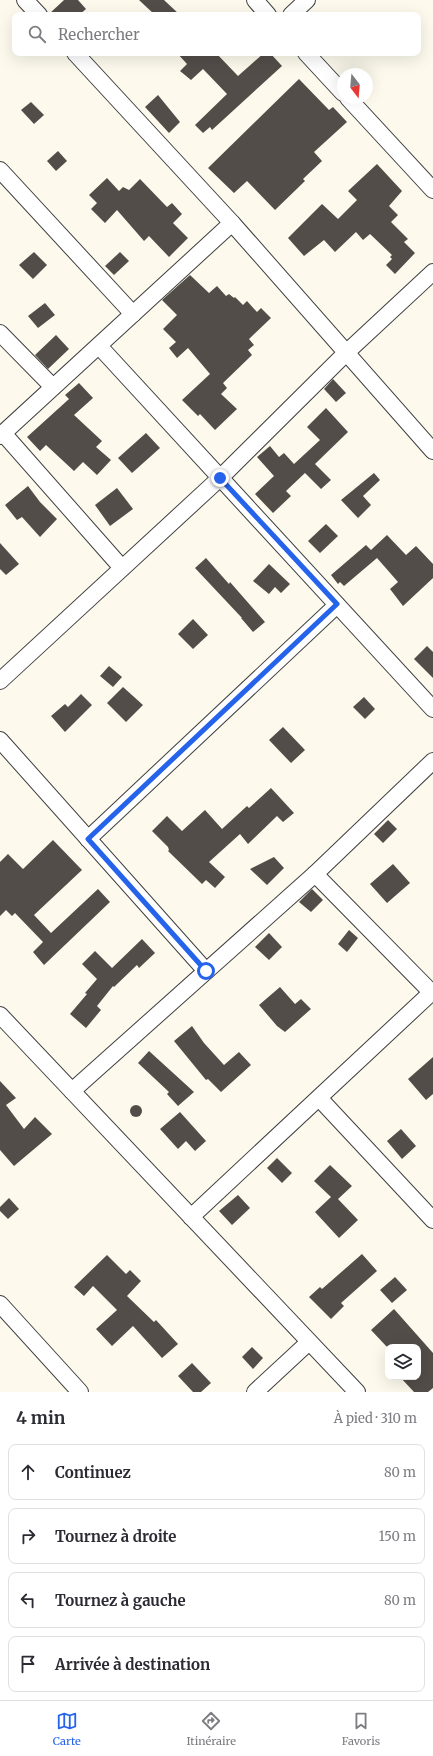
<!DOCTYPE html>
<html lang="fr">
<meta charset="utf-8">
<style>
:root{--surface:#fff;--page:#f2f2f3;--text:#2b2b33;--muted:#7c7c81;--line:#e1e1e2;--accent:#2563eb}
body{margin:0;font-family:Merriweather,serif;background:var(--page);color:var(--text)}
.controls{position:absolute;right:12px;bottom:12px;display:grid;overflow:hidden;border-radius:8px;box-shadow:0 4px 16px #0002}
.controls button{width:36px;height:36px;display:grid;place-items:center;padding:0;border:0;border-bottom:1px solid var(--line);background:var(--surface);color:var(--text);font:20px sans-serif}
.compass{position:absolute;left:337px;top:68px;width:36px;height:36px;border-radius:50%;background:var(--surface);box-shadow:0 4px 16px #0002;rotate:164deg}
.stop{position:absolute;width:12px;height:12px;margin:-9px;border:3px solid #2563eb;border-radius:50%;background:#fff}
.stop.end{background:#2563eb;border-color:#fff;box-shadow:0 1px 4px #0008}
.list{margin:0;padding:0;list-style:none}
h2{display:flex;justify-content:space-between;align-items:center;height:52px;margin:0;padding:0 16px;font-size:17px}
h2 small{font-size:13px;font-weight:400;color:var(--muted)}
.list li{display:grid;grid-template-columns:26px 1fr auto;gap:12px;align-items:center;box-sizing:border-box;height:56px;margin:0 8px 8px;padding:0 8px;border:1px solid var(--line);border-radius:8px}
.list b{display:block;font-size:15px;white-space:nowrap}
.list em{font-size:13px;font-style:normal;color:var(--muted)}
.icon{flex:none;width:22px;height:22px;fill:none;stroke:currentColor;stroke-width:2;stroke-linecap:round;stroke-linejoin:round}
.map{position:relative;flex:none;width:433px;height:1392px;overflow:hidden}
.search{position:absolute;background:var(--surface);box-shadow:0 4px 16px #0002;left:12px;right:12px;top:12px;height:44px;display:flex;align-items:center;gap:10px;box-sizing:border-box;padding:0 14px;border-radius:8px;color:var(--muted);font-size:15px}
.sheet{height:308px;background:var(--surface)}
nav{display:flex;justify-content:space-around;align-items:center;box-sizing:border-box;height:56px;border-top:1px solid var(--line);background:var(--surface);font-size:11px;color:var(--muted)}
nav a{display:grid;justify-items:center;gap:2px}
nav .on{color:var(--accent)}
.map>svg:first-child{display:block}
.building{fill:#534d49}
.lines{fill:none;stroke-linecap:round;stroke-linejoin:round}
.minor-casing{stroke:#3f3f3f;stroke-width:18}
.minor{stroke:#fff;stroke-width:16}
.route{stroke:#2563eb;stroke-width:5}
</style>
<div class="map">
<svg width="433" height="1392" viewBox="0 0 433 1392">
<rect width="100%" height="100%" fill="#fdfaed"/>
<g class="building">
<path d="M 64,0 L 78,0 L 86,9 L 79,15 L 48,15 Z"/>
<path d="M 139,0 L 164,0 L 180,15 L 155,15 Z"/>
<path d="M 177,53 L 216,53 L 238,76 L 264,53 L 270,53 L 282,66 L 212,130 L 210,127 L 203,133 L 195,125 L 227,94 L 203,69 L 191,80 L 180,71 L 187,64 Z"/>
<path d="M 299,79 L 329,110 L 333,107 L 347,122 L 314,152 L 322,161 L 303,179 L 305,181 L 275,210 L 247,181 L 234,193 L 208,168 Z"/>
<path d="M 158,95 L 180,122 L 169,133 L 145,107 Z"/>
<path d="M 31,102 L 44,115 L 34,124 L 21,110 Z"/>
<path d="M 58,151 L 67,161 L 56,171 L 47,161 Z"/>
<path d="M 377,164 L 402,191 L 389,206 L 398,215 L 391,222 L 408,239 L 404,242 L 415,253 L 395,274 L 386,265 L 392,259 L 390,257 L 392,255 L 370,234 L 363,240 L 356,232 L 335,252 L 324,240 L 304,256 L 288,238 L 322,204 L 338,219 L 357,200 L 348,191 Z"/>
<path d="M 107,178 L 119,191 L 123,187 L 129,190 L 140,179 L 167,207 L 172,203 L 182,214 L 173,223 L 188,238 L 169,257 L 149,236 L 144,241 L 117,210 L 105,223 L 91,209 L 97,203 L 89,195 Z"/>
<path d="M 34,252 L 47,265 L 33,279 L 19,265 Z"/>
<path d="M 120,252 L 129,261 L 114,275 L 105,266 Z"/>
<path d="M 190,275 L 209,293 L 217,286 L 226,296 L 229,294 L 234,298 L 235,297 L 243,305 L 247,301 L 257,312 L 261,308 L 271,318 L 249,339 L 254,345 L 248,350 L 252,355 L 223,383 L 227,388 L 221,394 L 237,409 L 215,430 L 200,414 L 198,416 L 182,400 L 210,374 L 188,348 L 177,358 L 169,348 L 176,342 L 163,329 L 177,315 L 162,300 Z"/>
<path d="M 45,303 L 55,315 L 38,328 L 28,316 Z"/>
<path d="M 56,335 L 69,349 L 48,369 L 35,355 Z"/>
<path d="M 333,379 L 346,393 L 336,402 L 324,389 Z"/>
<path d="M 79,383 L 93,398 L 74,415 L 102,441 L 96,447 L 111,460 L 97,475 L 83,462 L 74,471 L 46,445 L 40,451 L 27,437 L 69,399 L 65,395 Z"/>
<path d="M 326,408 L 348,432 L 315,464 L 331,480 L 321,489 L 305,473 L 286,491 L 291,496 L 273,513 L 255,494 L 274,476 L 257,457 L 270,446 L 279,457 L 284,453 L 294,464 L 320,440 L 307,427 Z"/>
<path d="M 146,433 L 160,448 L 132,473 L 118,458 Z"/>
<path d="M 374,473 L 380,480 L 363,496 L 371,505 L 358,518 L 341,500 Z"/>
<path d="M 28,486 L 40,502 L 57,519 L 40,537 L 22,517 L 17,520 L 5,505 Z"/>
<path d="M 117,488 L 133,509 L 110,526 L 95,505 Z"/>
<path d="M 326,524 L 338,536 L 320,553 L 308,541 Z"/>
<path d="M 387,535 L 406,555 L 416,546 L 433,564 L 433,578 L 403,606 L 390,589 L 398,582 L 377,558 L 344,586 L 340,582 L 338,584 L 331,575 L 366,545 L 371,550 Z"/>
<path d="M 0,543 L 19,564 L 6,575 L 0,569 Z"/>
<path d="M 206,558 L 229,584 L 230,582 L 265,622 L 253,632 L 241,618 L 242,618 L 195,568 Z"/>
<path d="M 269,564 L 290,584 L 281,593 L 275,587 L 269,594 L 253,581 Z"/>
<path d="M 193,619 L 208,635 L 193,649 L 178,634 Z"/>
<path d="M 427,646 L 433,652 L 433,678 L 414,659 Z"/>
<path d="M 109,666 L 122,677 L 113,687 L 100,676 Z"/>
<path d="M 123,687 L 143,705 L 126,722 L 107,703 Z"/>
<path d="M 81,694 L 92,705 L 65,732 L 51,716 L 65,704 L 68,707 Z"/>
<path d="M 364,697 L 375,709 L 365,719 L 353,707 Z"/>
<path d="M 283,727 L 305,750 L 291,763 L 269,740 Z"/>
<path d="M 271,788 L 294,813 L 283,822 L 277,816 L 248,844 L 240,834 L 209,862 L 225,877 L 215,888 L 206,880 L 202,884 L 168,851 L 169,850 L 168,847 L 152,831 L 167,816 L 182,831 L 205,810 L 222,829 L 247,806 L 249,808 Z"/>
<path d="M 388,820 L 397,829 L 383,843 L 374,834 Z"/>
<path d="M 53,840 L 82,870 L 34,915 L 51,933 L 98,889 L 110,902 L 44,965 L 33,952 L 43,942 L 15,913 L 12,916 L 6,910 L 0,916 L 0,862 L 8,854 L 23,869 Z"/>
<path d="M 274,857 L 284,868 L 267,885 L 250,869 Z"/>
<path d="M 393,864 L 410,883 L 387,903 L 370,884 Z"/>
<path d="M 312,889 L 323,900 L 311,912 L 299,902 Z"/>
<path d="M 349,930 L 358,938 L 347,952 L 338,944 Z"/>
<path d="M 269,933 L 282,947 L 269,960 L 255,947 Z"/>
<path d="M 142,939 L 155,953 L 139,968 L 137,965 L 114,987 L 113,986 L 97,1006 L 101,1010 L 86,1028 L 70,1014 L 87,994 L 85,993 L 97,979 L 82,964 L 95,951 L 112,968 Z"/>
<path d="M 280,987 L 295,1004 L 301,999 L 311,1009 L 285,1032 L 277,1026 L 259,1005 Z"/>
<path d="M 192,1026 L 204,1043 L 224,1065 L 239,1052 L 251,1065 L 221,1092 L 208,1079 L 206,1080 L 174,1041 Z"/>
<path d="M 149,1051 L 194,1092 L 178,1106 L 167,1094 L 169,1092 L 138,1063 Z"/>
<path d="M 433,1057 L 433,1094 L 426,1100 L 408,1079 Z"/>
<path d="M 0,1081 L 16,1098 L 6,1105 L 24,1129 L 35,1117 L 52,1134 L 14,1166 L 0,1150 Z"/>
<circle cx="136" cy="1111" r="6"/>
<path d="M 180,1112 L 206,1141 L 195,1151 L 186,1141 L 178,1149 L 160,1129 Z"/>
<path d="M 401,1129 L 416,1146 L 402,1159 L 387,1141 Z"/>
<path d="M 277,1158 L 292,1173 L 282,1183 L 267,1168 Z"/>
<path d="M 330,1165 L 352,1186 L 338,1199 L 358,1220 L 339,1238 L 315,1212 L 331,1197 L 314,1181 Z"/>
<path d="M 238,1195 L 250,1208 L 232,1225 L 219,1211 Z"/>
<path d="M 9,1198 L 19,1209 L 8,1219 L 0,1211 L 0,1207 Z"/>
<path d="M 362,1254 L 377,1271 L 341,1303 L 344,1306 L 331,1319 L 309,1297 L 320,1287 L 322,1289 Z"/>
<path d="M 107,1255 L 126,1274 L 130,1270 L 141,1281 L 127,1296 L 154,1322 L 156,1320 L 178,1344 L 162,1358 L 133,1326 L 112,1346 L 96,1329 L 117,1310 L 93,1286 L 84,1296 L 74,1287 Z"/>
<path d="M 395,1277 L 407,1290 L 392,1303 L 380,1290 Z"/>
<path d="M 394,1309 L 433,1353 L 433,1388 L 428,1392 L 414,1392 L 400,1377 L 418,1377 L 418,1347 L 387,1347 L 371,1330 Z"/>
<path d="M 252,1347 L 263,1358 L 253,1369 L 242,1357 Z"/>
<path d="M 192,1363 L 211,1383 L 201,1392 L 193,1392 L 178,1376 Z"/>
</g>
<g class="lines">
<defs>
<g id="minor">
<path d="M 25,0 L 39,15"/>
<path d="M 255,0 L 268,15"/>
<path d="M 291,15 L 307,0"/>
<path d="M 75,53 L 232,223 L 433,451"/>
<path d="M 306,53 L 343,93"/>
<path d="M 348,98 L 433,190"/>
<path d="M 0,170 L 133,314"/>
<path d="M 0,333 L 53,387"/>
<path d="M 99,346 L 433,709"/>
<path d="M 3,433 L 122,568"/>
<path d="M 0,436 L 232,223"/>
<path d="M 0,681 L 220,478 L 347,352 L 433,272"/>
<path d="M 0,740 L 206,971"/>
<path d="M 88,839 L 337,605"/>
<path d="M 315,874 L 433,994"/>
<path d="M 0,1015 L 357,1392"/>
<path d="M 72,1091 L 315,874 L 433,761"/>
<path d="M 319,1098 L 433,1220"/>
<path d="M 191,1217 L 433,991"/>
<path d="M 0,1304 L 80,1392"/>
<path d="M 255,1392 L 309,1342"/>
</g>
</defs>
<use href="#minor" class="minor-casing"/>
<use href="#minor" class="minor"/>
</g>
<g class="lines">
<path class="route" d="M 206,971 L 88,839 L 337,604 L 220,478"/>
</g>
</svg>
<div class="controls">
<button><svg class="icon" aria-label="layers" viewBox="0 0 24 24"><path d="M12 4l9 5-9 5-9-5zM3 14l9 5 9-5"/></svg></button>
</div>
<svg class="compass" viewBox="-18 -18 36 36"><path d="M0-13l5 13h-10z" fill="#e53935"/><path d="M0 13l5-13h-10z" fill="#7c7c81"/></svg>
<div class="stop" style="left:206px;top:971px"></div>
<div class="stop end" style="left:220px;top:478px"></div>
<div class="search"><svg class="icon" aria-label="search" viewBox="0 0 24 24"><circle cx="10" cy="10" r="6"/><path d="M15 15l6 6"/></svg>Rechercher</div>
</div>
<section class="sheet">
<h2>4 min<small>À pied · 310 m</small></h2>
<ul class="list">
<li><svg class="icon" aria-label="ahead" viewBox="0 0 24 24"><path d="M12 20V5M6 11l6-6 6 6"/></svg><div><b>Continuez</b></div><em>80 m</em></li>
<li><svg class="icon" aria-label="right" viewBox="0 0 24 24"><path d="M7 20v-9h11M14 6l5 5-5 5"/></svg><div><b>Tournez à droite</b></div><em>150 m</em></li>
<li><svg class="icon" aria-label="left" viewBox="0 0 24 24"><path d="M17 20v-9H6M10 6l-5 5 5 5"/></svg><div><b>Tournez à gauche</b></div><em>80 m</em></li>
<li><svg class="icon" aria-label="arrive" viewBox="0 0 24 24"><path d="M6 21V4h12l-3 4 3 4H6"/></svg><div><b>Arrivée à destination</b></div></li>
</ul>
</section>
<nav>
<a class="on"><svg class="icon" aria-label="map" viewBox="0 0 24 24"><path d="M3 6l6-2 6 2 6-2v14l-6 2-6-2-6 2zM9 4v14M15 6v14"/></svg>Carte</a>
<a><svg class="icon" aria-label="directions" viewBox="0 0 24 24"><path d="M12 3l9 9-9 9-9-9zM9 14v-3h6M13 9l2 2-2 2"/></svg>Itinéraire</a>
<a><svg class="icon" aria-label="saved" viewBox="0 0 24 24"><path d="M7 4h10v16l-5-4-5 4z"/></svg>Favoris</a>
</nav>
